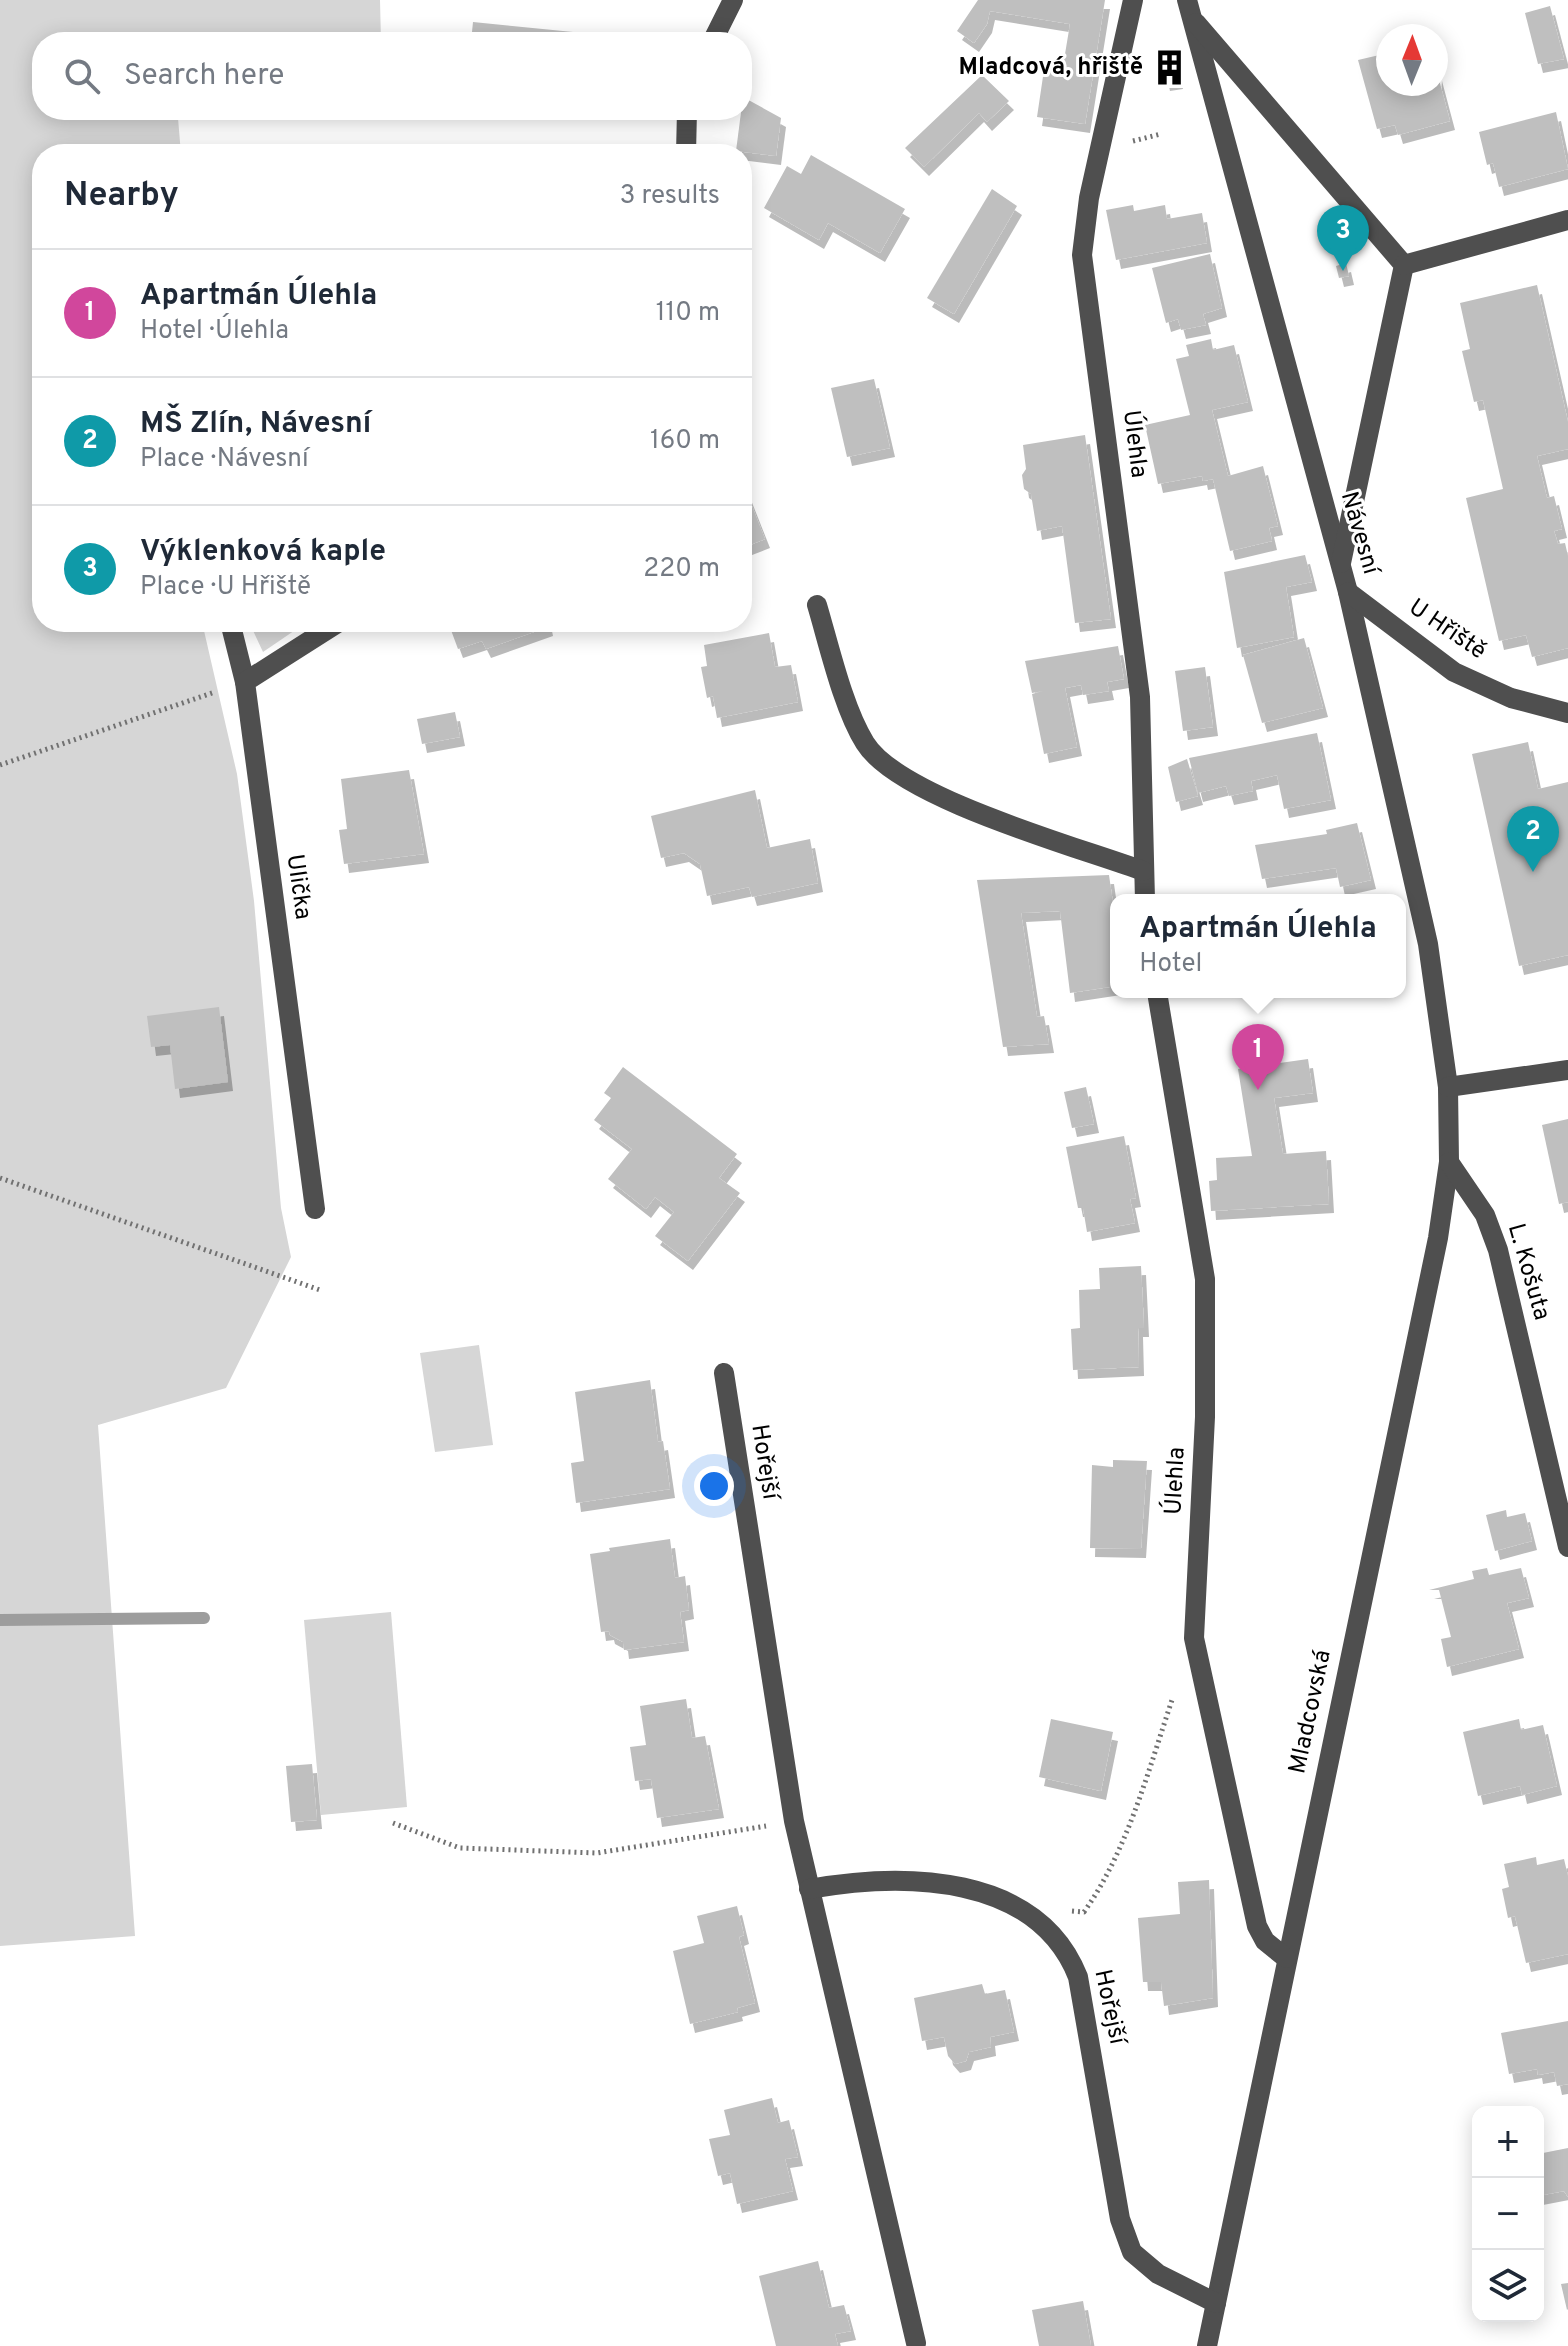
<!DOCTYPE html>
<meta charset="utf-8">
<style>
:root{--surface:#fff;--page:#f6f6f7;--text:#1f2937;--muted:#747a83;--line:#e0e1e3;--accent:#1a73e8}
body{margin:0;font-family:Overpass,sans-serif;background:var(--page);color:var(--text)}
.controls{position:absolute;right:24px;bottom:24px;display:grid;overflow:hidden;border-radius:16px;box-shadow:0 4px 20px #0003}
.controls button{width:72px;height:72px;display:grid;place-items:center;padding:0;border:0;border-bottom:2px solid var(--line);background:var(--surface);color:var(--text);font:40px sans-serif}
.compass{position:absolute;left:1376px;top:24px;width:72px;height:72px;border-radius:50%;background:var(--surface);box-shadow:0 4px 20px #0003;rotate:1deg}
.you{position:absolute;left:714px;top:1486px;width:28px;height:28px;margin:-20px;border:6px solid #fff;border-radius:50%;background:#1a73e8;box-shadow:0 0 0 12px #1a73e833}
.badge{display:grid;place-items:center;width:52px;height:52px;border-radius:50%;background:var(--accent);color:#fff;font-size:26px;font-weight:700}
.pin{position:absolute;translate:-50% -66px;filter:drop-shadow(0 2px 4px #0008)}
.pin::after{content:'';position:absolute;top:42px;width:28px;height:24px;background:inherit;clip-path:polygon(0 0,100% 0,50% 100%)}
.popup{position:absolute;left:1110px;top:894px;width:296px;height:104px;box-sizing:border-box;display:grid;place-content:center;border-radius:16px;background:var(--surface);filter:drop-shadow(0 2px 6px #0005);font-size:26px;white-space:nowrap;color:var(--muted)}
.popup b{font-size:30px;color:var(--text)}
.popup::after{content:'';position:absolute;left:50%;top:100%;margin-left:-16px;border:16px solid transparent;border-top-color:var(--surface)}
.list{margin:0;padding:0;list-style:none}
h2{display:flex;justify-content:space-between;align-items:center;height:104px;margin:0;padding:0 32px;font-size:34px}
h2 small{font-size:26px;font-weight:400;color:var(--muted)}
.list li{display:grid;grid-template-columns:52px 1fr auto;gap:24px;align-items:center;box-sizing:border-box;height:128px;padding:0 32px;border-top:2px solid var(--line)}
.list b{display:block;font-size:30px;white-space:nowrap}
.list p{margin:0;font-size:26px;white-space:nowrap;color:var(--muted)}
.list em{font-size:26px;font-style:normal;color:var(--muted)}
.icon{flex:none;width:44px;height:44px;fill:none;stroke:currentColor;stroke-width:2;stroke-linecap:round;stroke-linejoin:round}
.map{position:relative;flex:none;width:1568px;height:2346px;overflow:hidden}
.search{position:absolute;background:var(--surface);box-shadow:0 4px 20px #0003;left:32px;top:32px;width:720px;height:88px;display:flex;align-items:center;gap:20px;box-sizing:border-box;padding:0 28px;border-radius:32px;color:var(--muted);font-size:30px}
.panel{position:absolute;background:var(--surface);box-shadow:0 4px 20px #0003;left:32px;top:144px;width:720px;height:488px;border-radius:32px}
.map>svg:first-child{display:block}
.green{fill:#d6d6d6}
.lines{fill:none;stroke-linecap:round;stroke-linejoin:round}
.stream{stroke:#9d9d9d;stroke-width:12}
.building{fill:#bfbfbf;filter:url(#shadow)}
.path{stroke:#717171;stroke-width:5;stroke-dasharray:2 4;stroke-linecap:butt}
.minor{stroke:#4f4f4f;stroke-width:20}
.labels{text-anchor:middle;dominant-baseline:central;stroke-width:6;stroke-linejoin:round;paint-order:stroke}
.poi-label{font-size:24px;font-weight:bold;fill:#000;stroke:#fff;text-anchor:end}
.street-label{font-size:24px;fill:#000;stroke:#fff}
</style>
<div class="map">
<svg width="1568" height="2346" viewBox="0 0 1568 2346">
<defs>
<filter id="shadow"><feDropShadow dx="5" dy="9" stdDeviation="0" flood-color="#0004"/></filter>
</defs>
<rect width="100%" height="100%" fill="#fff"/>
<g class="green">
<path d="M 0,0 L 380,0 L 381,42 L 42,42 L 42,110 L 232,110 L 178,118 L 181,154 L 42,154 L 42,622 L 202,622 L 237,774 L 254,901 L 281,1208 L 291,1257 L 226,1388 L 98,1425 L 135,1936 L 0,1946 Z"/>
<path d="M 249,622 L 307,622 L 263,652 Z"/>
<path d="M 479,1345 L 493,1445 L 435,1452 L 420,1353 Z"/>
<path d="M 391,1612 L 407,1807 L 321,1815 L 304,1620 Z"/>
</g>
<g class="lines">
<path class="stream" d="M 0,1620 L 204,1618"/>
</g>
<g class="building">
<path d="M 978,0 L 1105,0 L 1085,124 L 1037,117 L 1045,63 L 1063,66 L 1070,24 L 990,11 L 987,24 L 974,43 L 957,31 Z"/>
<path d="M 1550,6 L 1564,59 L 1538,64 L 1525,13 Z"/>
<path d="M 473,22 L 634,38 L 633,42 L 471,42 Z"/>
<path d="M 1173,53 L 1178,80 L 1165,82 L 1159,56 Z"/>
<path d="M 1388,53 L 1388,84 L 1436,84 L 1437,72 L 1450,121 L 1398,135 L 1395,125 L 1377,129 L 1358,60 Z"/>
<path d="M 982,75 L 1009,101 L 987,122 L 979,113 L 924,167 L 905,148 Z"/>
<path d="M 743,97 L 781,118 L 776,156 L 736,151 Z"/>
<path d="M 1556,112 L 1568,169 L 1499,187 L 1493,163 L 1487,165 L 1479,132 Z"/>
<path d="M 811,155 L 905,209 L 880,253 L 828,223 L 819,240 L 764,208 L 787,166 L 801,174 Z"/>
<path d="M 992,189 L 1017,206 L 954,314 L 927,298 Z"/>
<path d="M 1133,205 L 1134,211 L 1165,205 L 1167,219 L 1202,213 L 1207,243 L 1116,260 L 1106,210 Z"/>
<path d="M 1210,254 L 1222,308 L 1203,314 L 1206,325 L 1181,330 L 1178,319 L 1166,323 L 1152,268 Z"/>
<path d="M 1346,263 L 1349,276 L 1339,278 L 1336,266 Z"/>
<path d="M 1537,285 L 1568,422 L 1568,449 L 1537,456 L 1547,498 L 1554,496 L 1562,529 L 1554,531 L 1558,544 L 1565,543 L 1568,556 L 1568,648 L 1532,657 L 1526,635 L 1499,641 L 1466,498 L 1503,489 L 1483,400 L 1474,402 L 1462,351 L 1470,349 L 1460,303 Z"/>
<path d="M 1211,339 L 1213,350 L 1234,345 L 1248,402 L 1212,410 L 1228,476 L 1263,466 L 1278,526 L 1269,528 L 1272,541 L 1230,551 L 1213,479 L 1203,481 L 1202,476 L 1158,484 L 1145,425 L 1190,415 L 1176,359 L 1189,356 L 1186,345 Z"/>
<path d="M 874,379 L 890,448 L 847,457 L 831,388 Z"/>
<path d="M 1085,435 L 1111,619 L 1075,623 L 1062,526 L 1037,531 L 1031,494 L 1024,489 L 1022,475 L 1026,469 L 1023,445 Z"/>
<path d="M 742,481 L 765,539 L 742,548 Z"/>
<path d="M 1305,555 L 1312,582 L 1286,587 L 1294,637 L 1237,648 L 1224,572 Z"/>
<path d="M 448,622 L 547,622 L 548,627 L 486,649 L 482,641 L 458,649 Z"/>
<path d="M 769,633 L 775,667 L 791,665 L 798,702 L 717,718 L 713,696 L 707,698 L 701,667 L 707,666 L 704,645 Z"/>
<path d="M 1304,638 L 1323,708 L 1262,723 L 1243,655 Z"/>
<path d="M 1118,646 L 1124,679 L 1107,682 L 1109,691 L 1083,695 L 1081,685 L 1065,688 L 1077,747 L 1044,754 L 1032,694 L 1043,691 L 1032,693 L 1025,661 Z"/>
<path d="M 1205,667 L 1213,727 L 1183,731 L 1175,671 Z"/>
<path d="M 455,712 L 460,737 L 422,744 L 417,719 Z"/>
<path d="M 1317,733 L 1331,800 L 1284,809 L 1277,775 L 1251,781 L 1253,791 L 1229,796 L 1226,786 L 1198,793 L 1189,758 Z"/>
<path d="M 1528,742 L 1538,789 L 1568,782 L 1568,955 L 1519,966 L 1472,754 Z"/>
<path d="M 1187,759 L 1198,796 L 1176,802 L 1168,767 Z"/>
<path d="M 409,770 L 424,854 L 344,864 L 339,830 L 347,829 L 341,779 Z"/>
<path d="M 755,790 L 767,848 L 810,839 L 818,883 L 752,897 L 749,887 L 707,896 L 700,864 L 684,853 L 661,858 L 651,816 Z"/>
<path d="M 1357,823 L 1371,880 L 1340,887 L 1336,868 L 1262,879 L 1255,845 L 1327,834 L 1326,830 Z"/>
<path d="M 1109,875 L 1116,924 L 1116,986 L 1070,993 L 1060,911 L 1021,913 L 1037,1017 L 1044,1016 L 1049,1044 L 1003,1047 L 977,880 Z"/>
<path d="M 219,1007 L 228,1082 L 175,1089 L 170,1045 L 151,1047 L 147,1016 Z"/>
<path d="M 1308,1059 L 1313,1093 L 1274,1098 L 1283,1154 L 1326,1151 L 1329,1204 L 1211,1211 L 1209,1181 L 1217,1180 L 1216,1158 L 1252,1156 L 1238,1069 Z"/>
<path d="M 623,1067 L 737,1154 L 719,1178 L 740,1193 L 688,1261 L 655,1236 L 674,1212 L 655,1197 L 646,1209 L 608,1179 L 632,1149 L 594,1120 L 611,1098 L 604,1093 Z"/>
<path d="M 1086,1087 L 1094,1124 L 1072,1128 L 1064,1092 Z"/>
<path d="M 1568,1119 L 1568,1202 L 1559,1204 L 1542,1125 Z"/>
<path d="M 1124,1136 L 1136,1198 L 1130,1199 L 1135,1223 L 1087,1232 L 1083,1208 L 1078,1208 L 1066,1147 Z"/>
<path d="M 1141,1266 L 1144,1328 L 1138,1328 L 1139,1367 L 1073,1370 L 1071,1329 L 1080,1328 L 1079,1290 L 1100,1289 L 1099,1268 Z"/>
<path d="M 650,1380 L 658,1442 L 663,1441 L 670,1489 L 576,1503 L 571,1463 L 584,1461 L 575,1392 Z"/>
<path d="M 1113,1460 L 1147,1461 L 1141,1549 L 1090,1548 L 1092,1465 L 1113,1467 Z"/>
<path d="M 1506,1510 L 1507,1517 L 1525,1513 L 1532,1541 L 1495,1551 L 1486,1515 Z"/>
<path d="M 670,1539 L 675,1578 L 685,1576 L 689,1610 L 680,1612 L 684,1642 L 624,1650 L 623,1642 L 610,1635 L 609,1631 L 601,1632 L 590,1554 L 610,1551 L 609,1548 Z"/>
<path d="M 1487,1568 L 1489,1575 L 1521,1568 L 1529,1598 L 1507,1603 L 1519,1649 L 1447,1667 L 1441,1639 L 1451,1637 L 1439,1590 L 1429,1590 L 1474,1579 L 1472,1571 Z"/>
<path d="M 686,1699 L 692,1738 L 705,1736 L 719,1809 L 657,1818 L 651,1779 L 635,1781 L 630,1747 L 646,1745 L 640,1706 Z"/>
<path d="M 1051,1719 L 1113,1732 L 1101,1791 L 1039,1777 Z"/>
<path d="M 1519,1719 L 1521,1730 L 1543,1725 L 1557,1786 L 1522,1795 L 1520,1786 L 1478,1796 L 1463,1732 Z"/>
<path d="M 312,1764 L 317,1820 L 291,1822 L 286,1766 Z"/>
<path d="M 1536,1857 L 1537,1865 L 1564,1859 L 1568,1876 L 1568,1954 L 1526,1963 L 1515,1916 L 1508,1918 L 1502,1889 L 1509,1887 L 1504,1864 Z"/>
<path d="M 1209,1880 L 1213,1998 L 1164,2006 L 1161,1982 L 1143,1982 L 1138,1918 L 1180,1914 L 1178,1882 Z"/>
<path d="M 737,1906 L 744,1935 L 739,1937 L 755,2003 L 737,2008 L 738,2012 L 690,2024 L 673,1951 L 704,1943 L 697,1916 Z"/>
<path d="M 982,1984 L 985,1994 L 1005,1990 L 1014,2032 L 990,2037 L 991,2047 L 969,2052 L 966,2061 L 955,2064 L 948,2056 L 944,2037 L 922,2041 L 914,1998 Z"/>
<path d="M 1568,2021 L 1568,2084 L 1557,2086 L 1554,2072 L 1538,2075 L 1537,2069 L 1509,2074 L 1501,2033 Z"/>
<path d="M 772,2098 L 778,2123 L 789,2120 L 798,2157 L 785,2159 L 793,2191 L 737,2204 L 730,2173 L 718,2176 L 709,2139 L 730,2135 L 724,2110 Z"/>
<path d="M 1568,2148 L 1568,2197 L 1564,2191 L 1538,2196 L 1538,2154 Z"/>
<path d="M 818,2261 L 829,2308 L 844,2305 L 851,2331 L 835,2334 L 838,2346 L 776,2346 L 759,2276 Z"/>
<path d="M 1568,2283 L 1568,2309 L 1567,2310 L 1561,2284 Z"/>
<path d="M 1083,2301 L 1091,2346 L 1039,2346 L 1032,2310 Z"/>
</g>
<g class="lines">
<g class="path">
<path d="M 1133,141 L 1161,134"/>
<path d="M 0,765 L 215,692"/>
<path d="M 0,1178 L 320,1290"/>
<path d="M 393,1823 L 460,1848 L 597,1853 L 766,1826"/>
<path d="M 1072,1911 L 1084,1912 C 1128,1850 1149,1768 1173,1697"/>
</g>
<g class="minor">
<path d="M 1133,0 L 1089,198 L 1082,255 L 1140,697 L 1145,900"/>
<path d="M 1187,0 L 1348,592 L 1428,944 L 1448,1087 L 1449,1162 L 1438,1238 L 1207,2346"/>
<path d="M 1196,23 L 1404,265 L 1341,563"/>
<path d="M 712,42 L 733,0"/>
<path d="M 686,154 L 687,110"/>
<path d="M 1404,265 L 1568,220"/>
<path d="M 1348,592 L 1454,672 L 1511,698 L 1568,713"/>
<path d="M 817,605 C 829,645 843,708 865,743 C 899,798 1078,847 1143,871"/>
<path d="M 230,622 L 245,682"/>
<path d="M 1157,992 L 1205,1279 L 1205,1417 L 1194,1638 L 1257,1926 L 1265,1941 L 1286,1958"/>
<path d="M 1448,1087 L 1568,1070"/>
<path d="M 1449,1162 L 1485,1215 L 1498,1250 L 1568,1547"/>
<path d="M 315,1209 L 245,682 L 339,622"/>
<path d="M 724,1373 L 794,1821 L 916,2343"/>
<path d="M 809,1889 C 903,1872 1037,1873 1078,1977 L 1120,2219 L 1132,2252 L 1158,2274 L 1216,2303"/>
</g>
</g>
<defs>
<symbol id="building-bare" viewBox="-9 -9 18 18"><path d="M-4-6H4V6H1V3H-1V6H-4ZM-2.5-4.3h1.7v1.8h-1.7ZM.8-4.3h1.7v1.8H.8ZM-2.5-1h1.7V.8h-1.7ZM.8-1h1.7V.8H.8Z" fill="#000" stroke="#fff" stroke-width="2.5" paint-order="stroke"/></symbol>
</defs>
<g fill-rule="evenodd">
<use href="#building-bare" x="1144" y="42" width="51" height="51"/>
</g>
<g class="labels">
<g class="poi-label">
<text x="1143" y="68">Mladcová, hřiště</text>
</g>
<g class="street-label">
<text transform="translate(1134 444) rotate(83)">Úlehla</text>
<text transform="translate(1359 533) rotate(74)">Návesní</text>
<text transform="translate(1447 630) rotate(34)">U Hřiště</text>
<text transform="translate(298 887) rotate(82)">Ulička</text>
<text transform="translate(1528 1272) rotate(74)">L. Košuta</text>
<text transform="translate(764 1462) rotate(81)">Hořejší</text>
<text transform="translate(1176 1481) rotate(-87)">Úlehla</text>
<text transform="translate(1311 1712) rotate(-78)">Mladcovská</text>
<text transform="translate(1109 2007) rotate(78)">Hořejší</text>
</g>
</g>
</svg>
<div class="controls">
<button>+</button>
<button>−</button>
<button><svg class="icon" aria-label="layers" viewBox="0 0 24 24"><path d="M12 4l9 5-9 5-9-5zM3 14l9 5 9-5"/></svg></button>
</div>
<svg class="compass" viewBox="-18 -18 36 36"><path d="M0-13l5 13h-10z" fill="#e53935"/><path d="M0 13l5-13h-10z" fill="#747a83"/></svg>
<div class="you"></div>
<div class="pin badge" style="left:1258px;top:1090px;background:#d1479c">1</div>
<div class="popup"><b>Apartmán Úlehla</b>Hotel</div>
<div class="pin badge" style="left:1533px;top:872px;background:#0f9aa8">2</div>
<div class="pin badge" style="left:1343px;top:271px;background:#0f9aa8">3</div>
<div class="search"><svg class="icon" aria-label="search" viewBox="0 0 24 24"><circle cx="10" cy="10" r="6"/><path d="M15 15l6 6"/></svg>Search here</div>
<section class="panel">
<h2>Nearby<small>3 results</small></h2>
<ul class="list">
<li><span class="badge" style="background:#d1479c">1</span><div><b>Apartmán Úlehla</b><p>Hotel · Úlehla</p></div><em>110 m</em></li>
<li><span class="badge" style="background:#0f9aa8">2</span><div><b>MŠ Zlín, Návesní</b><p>Place · Návesní</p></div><em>160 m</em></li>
<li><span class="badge" style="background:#0f9aa8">3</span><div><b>Výklenková kaple</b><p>Place · U Hřiště</p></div><em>220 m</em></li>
</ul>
</section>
</div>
